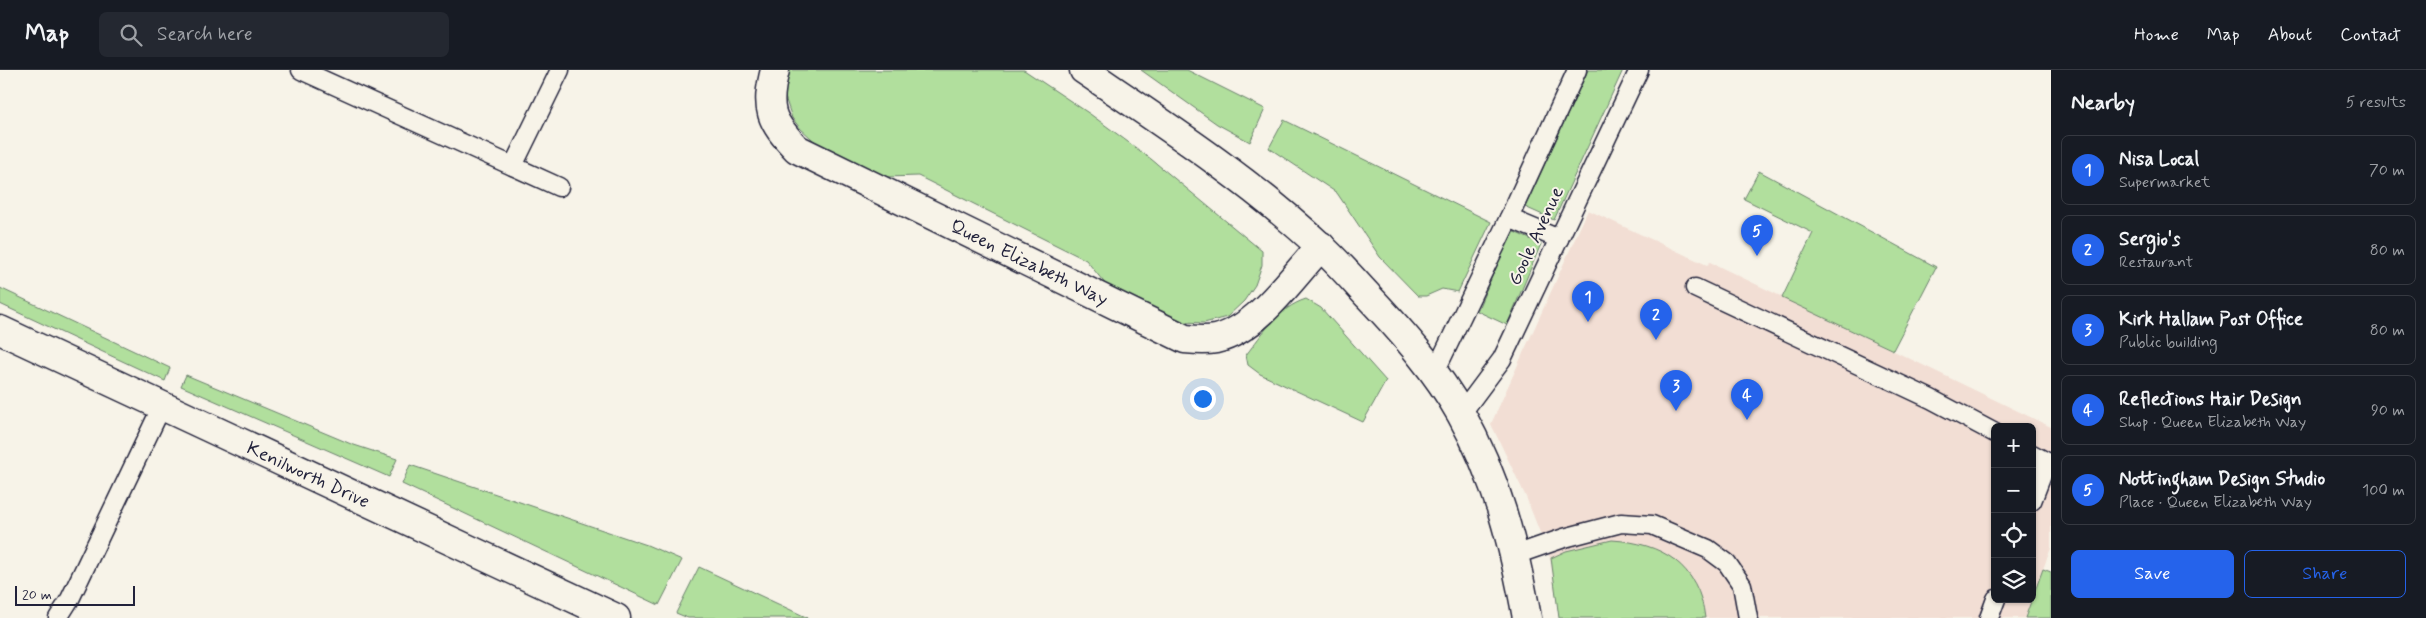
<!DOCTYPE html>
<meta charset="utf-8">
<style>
:root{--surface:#171b24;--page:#242831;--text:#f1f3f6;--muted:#9ea1a6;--line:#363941;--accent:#2563eb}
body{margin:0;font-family:Mynerve,sans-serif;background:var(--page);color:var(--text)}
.controls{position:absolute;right:15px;bottom:15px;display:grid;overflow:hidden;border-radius:8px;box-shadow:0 1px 4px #0004}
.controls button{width:45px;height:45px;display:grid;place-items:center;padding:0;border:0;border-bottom:1px solid var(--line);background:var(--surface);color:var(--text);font:25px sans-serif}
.scale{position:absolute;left:15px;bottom:12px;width:120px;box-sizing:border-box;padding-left:5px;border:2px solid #22223b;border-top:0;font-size:14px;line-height:18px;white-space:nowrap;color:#22223b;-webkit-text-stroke:4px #f7f3e8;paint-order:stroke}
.you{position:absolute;left:1202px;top:328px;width:18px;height:18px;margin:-12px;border:4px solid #fff;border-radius:50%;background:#1a73e8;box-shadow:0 0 0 8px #1a73e833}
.badge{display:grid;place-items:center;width:32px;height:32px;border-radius:50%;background:var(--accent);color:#fff;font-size:16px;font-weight:700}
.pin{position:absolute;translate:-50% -41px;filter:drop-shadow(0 1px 2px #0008)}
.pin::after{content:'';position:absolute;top:26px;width:18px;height:15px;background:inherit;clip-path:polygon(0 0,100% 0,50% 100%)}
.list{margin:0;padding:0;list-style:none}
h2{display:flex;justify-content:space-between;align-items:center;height:65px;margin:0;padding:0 20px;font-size:21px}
h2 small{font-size:16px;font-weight:400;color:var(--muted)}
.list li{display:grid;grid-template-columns:32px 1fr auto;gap:15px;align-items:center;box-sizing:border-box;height:70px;margin:0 10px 10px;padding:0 10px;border:1px solid var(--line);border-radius:8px}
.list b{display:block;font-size:19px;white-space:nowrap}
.list p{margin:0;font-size:16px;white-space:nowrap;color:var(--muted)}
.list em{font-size:16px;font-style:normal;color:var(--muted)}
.actions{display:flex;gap:10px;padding:15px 20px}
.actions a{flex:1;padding:11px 0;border:1px solid var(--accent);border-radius:8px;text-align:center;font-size:18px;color:var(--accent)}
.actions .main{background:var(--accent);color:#fff}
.icon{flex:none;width:28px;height:28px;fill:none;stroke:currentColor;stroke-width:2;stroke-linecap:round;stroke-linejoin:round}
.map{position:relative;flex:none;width:2051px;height:548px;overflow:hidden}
header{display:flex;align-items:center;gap:30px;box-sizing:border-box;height:70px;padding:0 25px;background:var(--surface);border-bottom:1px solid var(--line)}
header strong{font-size:24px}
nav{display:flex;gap:28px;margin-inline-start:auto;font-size:18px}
.search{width:350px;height:45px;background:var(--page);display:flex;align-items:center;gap:12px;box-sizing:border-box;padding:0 18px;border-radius:8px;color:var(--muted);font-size:19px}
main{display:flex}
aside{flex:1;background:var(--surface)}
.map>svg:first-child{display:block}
.built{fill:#f2ded4}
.green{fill:#b1df9d;stroke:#6a806c}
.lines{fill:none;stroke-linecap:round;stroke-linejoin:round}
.lane-casing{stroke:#22223b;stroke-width:21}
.street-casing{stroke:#22223b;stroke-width:31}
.lane{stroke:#f7f3e8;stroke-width:18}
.street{stroke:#f7f3e8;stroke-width:28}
.labels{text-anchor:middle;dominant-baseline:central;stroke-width:4;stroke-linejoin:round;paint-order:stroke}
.street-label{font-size:19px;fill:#22223b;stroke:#f7f3e8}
</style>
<header>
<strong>Map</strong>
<div class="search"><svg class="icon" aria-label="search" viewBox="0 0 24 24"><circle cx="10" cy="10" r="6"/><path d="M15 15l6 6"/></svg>Search here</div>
<nav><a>Home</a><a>Map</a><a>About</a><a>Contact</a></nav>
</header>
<main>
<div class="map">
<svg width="2051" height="548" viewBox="0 0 2051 548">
<rect width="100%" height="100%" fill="#f7f3e8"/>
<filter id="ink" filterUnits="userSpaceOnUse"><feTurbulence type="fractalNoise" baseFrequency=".02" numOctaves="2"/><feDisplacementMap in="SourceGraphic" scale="10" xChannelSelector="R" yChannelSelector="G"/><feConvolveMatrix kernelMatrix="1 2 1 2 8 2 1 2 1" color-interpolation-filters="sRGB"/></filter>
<g filter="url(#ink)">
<path class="built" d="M 1588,140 L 1707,195 L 1710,192 L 1714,194 L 2051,357 L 2051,478 L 2032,528 L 2032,357 L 1995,357 L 1995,529 L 2032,529 L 2025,548 L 1559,548 L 1550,488 L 1526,427 L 1491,354 Z"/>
<g class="green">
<path d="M 786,0 L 1024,0 L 1090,44 L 1151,89 L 1262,181 L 1262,195 L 1255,215 L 1244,231 L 1227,247 L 1204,253 L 1183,252 L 1107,216 L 1086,190 L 918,106 L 886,107 L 823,79 L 800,58 L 792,48 L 784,24 Z"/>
<path d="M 1141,0 L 1187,0 L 1265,39 L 1250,72 L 1217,54 Z"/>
<path d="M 1588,0 L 1623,0 L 1554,150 L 1525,137 Z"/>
<path d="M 1284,50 L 1491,152 L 1458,222 L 1442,219 L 1426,226 L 1418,226 L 1380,187 L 1337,123 L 1269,78 Z"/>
<path d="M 1759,101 L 1936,197 L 1893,280 L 1782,228 L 1813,163 L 1744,129 Z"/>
<path d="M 1512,161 L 1541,174 L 1507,255 L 1477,241 Z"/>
<path d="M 0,218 L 170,298 L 165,311 L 0,234 Z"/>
<path d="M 1306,229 L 1321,238 L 1386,311 L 1363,352 L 1260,304 L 1248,295 L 1246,285 C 1263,263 1278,238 1306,229 Z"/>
<path d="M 186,305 L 351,374 L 397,389 L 389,407 L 181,316 Z"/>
<path d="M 410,395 L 647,475 L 682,490 L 659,535 L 402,414 Z"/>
<path d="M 1612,470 C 1662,473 1699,495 1705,548 L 1559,548 L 1551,488 L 1566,481 Z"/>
<path d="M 699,497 L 808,548 L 688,548 L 676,543 Z"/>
<path d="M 2043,499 L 2051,502 L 2051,548 L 2025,548 Z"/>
</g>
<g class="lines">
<defs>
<g id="lane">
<path d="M 301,0 L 559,117"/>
<path d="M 513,96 L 560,0"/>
<path d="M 1509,148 L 1559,169"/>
<path d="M 1695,218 L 1931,329 L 1995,363"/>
<path d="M 1435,302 L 1509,148 L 1577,0"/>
<path d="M 1461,344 L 1502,289 L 1639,0"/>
<path d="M 2032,384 L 2047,392 L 2032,431"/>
<path d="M 1515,485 L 1564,468 L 1621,453 L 1652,455 L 1708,479 L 1727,493 L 1742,515 L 1748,548"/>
<path d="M 58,548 L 70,529 L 162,336"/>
<path d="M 1989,548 L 1996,529"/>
</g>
<g id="street">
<path d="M 775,0 C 765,39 770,51 797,79 L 1185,269 C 1195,270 1206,271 1216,269 C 1258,259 1292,207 1321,176"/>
<path d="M 1084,0 C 1165,55 1248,109 1320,176 C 1338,192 1354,211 1370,228 C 1404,264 1436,300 1461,344 C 1497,408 1514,476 1527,548"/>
<path d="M 0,260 L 616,548"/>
</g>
</defs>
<use href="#lane" class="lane-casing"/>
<use href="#street" class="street-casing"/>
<use href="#lane" class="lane"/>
<use href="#street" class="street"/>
</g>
</g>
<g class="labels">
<g class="street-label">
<text transform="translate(1536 166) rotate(-65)">Goole Avenue</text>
<text transform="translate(1029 193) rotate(26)">Queen Elizabeth Way</text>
<text transform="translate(308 405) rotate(25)">Kenilworth Drive</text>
</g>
</g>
</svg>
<div class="controls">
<button>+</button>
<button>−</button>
<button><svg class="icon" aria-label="locate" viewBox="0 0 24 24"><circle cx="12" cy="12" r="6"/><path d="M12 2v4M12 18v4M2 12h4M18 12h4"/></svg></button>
<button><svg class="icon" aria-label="layers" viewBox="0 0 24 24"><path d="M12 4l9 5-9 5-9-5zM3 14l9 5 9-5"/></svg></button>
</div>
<div class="scale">20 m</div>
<div class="you"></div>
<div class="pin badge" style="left:1588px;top:252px">1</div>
<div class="pin badge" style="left:1656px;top:270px">2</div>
<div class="pin badge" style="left:1676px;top:341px">3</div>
<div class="pin badge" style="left:1747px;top:350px">4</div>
<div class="pin badge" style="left:1757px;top:186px">5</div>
</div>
<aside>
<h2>Nearby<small>5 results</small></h2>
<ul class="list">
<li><span class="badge">1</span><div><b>Nisa Local</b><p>Supermarket</p></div><em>70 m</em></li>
<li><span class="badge">2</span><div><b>Sergio's</b><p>Restaurant</p></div><em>80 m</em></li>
<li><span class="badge">3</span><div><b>Kirk Hallam Post Office</b><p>Public building</p></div><em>80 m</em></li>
<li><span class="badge">4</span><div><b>Reflections Hair Design</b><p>Shop · Queen Elizabeth Way</p></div><em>90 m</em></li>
<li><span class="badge">5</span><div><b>Nottingham Design Studio</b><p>Place · Queen Elizabeth Way</p></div><em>100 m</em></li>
</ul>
<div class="actions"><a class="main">Save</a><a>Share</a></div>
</aside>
</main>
